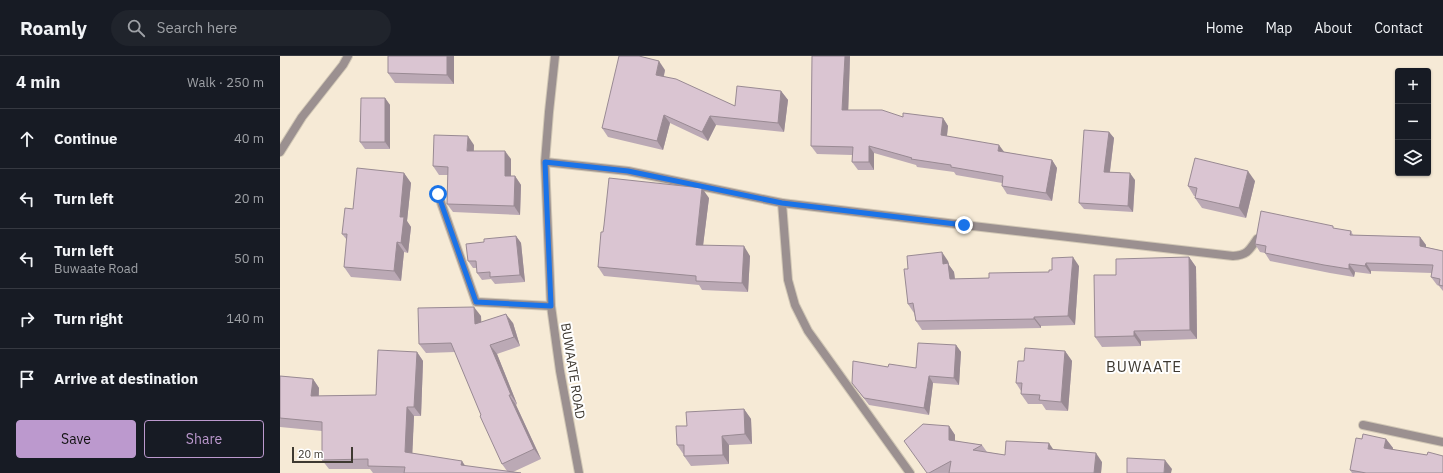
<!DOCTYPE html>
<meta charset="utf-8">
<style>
:root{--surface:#171b24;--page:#20242c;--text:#f1f3f6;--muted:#9ea1a6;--line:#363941;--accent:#bc99ce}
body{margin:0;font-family:"IBM Plex Sans",sans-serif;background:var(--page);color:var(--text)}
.controls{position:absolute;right:12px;top:12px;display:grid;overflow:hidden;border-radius:4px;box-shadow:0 1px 3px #0004}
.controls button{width:36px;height:36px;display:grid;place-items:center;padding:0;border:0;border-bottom:1px solid var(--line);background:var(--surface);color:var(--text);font:20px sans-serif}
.scale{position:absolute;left:12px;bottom:10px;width:61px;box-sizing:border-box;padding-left:4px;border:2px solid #3e3931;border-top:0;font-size:11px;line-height:14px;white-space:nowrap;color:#3e3931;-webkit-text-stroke:3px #fff;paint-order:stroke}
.stop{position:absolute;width:12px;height:12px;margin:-9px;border:3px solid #1a73e8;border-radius:50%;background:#fff}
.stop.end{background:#1a73e8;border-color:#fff;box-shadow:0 1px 4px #0008}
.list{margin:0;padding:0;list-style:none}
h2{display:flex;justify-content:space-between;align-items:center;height:52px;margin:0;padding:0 16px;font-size:17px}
h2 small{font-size:13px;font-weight:400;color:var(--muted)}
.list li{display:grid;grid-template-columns:26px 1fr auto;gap:12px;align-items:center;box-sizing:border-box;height:60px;padding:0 16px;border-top:1px solid var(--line)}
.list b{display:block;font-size:15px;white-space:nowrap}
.list p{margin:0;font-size:13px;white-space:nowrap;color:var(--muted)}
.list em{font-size:13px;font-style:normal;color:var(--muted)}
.actions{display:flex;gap:8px;padding:12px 16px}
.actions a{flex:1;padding:9px 0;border:1px solid var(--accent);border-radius:4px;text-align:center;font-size:14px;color:var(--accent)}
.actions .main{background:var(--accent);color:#111}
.icon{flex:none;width:22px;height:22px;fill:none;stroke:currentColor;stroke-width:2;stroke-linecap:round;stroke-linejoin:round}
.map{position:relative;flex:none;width:1163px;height:417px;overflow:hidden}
header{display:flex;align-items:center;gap:24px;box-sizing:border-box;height:56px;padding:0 20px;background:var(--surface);border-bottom:1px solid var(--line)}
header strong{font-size:19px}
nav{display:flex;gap:22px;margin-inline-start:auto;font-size:14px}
.search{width:280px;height:36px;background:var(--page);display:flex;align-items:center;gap:10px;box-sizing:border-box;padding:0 14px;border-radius:22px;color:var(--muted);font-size:15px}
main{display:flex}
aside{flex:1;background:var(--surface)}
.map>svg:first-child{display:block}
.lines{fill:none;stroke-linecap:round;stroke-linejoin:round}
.minor-casing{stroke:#d1c7b5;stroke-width:10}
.tertiary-casing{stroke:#d1c7b5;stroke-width:10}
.minor{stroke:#9b9090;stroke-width:8}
.tertiary{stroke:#9b9090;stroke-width:8}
.wall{fill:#bba9b5}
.shaded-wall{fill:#998a93}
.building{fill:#dac5d2;stroke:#998a93}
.route{stroke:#1a73e8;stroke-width:5}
.labels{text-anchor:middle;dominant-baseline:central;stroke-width:4;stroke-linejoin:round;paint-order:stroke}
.street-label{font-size:13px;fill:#3e3931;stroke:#fff}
.quarter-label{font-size:15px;letter-spacing:1px;fill:#3e3931;stroke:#fff}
</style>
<header>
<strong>Roamly</strong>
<div class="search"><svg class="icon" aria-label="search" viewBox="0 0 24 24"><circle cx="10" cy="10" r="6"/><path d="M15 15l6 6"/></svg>Search here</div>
<nav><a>Home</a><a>Map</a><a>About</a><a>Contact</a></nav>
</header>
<main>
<aside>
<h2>4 min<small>Walk · 250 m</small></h2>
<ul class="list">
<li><svg class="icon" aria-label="ahead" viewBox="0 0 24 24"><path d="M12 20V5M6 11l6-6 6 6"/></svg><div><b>Continue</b></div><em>40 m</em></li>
<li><svg class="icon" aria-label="left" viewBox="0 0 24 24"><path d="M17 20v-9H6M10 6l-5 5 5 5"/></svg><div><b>Turn left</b></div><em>20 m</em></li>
<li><svg class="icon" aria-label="left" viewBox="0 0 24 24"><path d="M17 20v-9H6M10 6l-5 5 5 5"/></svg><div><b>Turn left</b><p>Buwaate Road</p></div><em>50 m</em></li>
<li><svg class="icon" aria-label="right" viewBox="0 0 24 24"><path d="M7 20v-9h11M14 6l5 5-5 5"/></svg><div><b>Turn right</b></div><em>140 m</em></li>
<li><svg class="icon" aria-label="arrive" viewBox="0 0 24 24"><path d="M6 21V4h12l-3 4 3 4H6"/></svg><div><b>Arrive at destination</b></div></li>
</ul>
<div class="actions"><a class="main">Save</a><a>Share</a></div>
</aside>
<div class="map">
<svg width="1163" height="417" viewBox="0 0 1163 417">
<rect width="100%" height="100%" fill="#f6ead6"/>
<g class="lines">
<defs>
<g id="minor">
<path d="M 0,96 L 22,61 L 63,9 L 68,0"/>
<path d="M 265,106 L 348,115 L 502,147 L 684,169 L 953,200 C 967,199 969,195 977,183"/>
<path d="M 158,138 L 196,246 L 271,250"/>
<path d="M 502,147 L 508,224 L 515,249 L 528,275 L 630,417"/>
<path d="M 1083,369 L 1163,386"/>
</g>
<path id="tertiary" d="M 275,0 L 269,56 L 265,106 L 271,250 L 280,315 L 299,417"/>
</defs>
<use href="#minor" class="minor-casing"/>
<use href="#tertiary" class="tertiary-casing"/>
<use href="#minor" class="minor"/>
<use href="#tertiary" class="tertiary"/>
</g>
<g class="wall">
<path d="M 174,0 L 174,28 L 115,27 L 108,17 Z"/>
<path d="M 532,0 L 570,0 L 568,54 L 623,61 L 663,62 L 668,70 L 667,80 L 724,96 L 772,104 L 777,112 L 772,145 L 727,138 L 722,130 L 722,127 L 676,119 L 674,116 L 637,111 L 636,109 L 594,97 L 594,114 L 578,114 L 572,106 L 572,99 L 537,98 L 531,90 Z"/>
<path d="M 385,14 L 384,20 L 455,50 L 501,35 L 508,44 L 504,76 L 436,69 L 428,85 L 390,67 L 383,94 L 328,81 L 322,72 Z"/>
<path d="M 105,42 L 110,49 L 110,93 L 85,93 L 80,86 Z"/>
<path d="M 829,76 L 834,82 L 830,116 L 855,124 L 853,156 L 804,153 L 799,147 Z"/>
<path d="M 194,89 L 194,95 L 231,103 L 231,120 L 235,120 L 241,129 L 240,159 L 173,156 L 167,148 L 168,119 L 159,119 L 153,110 Z"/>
<path d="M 124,117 L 131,127 L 127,165 L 131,171 L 128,197 L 124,196 L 121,225 L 71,221 L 64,211 L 67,184 L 62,178 L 73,153 Z"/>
<path d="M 975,125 L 966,162 L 922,152 L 915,142 L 915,140 L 914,140 L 908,130 Z"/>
<path d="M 429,142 L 423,189 L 470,200 L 468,236 L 422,234 L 419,229 L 324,220 L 318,211 L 323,176 Z"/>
<path d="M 1056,173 L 1071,175 L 1073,179 L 1140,181 L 1146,189 L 1146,191 L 1163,195 L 1163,235 L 1159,230 L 1157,229 L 1151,221 L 1152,217 L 1091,215 L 1091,218 L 1075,216 L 1074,221 L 1050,217 L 990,205 L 985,197 L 980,196 L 975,188 Z"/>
<path d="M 236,180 L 241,187 L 245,226 L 215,228 L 211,223 L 202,224 L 197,217 L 197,212 L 193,212 L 188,205 L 204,186 Z"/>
<path d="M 909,201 L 916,211 L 917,283 L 861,285 L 861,290 L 822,291 L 815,281 L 836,219 Z"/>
<path d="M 668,205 L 669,209 L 674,216 L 675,223 L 709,222 L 769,216 L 772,214 L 799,210 L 795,269 L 761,270 L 761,272 L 642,274 L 636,265 L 634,257 L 628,248 Z"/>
<path d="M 201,260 L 201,266 L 233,267 L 240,290 L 217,298 L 237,348 L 236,349 L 261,403 L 233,416 L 241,417 L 93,417 L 90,413 L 49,413 L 42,404 L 42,375 L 0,371 L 0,320 L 33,323 L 39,332 L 39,340 L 96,339 L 137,296 L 143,305 L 141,360 L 134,360 L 132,397 L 185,410 L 227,415 L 222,408 L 175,296 L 146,297 L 139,288 Z"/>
<path d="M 676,289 L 681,296 L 679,329 L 653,327 L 649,359 L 589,349 L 572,327 L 608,311 L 636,312 Z"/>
<path d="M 785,295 L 792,305 L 788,355 L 766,354 L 762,348 L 748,348 L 741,338 L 741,335 L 736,327 L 744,305 Z"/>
<path d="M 464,353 L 471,363 L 472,388 L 449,389 L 449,408 L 411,410 L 404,400 L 404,399 L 397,389 L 407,370 Z"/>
<path d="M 669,370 L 675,379 L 675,385 L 702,389 L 707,396 L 725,399 L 773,394 L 822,406 L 821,417 L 647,417 Z"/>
<path d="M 1082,383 L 1106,383 L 1113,392 L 1113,393 L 1163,417 L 1072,417 L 1070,414 Z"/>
</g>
<g class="shaded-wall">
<path d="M 167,0 L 174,0 L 174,28 L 167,19 Z"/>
<path d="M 565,0 L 570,0 L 568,62 L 562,54 Z"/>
<path d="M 379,5 L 385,14 L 382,27 L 376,19 Z"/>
<path d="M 501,35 L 508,44 L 504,76 L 498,67 Z"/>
<path d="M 105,42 L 110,49 L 110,93 L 105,86 Z"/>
<path d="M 384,59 L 390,67 L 383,94 L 377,85 Z"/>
<path d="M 430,60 L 436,69 L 428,85 L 422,76 Z"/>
<path d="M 663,62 L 668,70 L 666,87 L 661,79 Z"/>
<path d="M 829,76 L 834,82 L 829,122 L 824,116 Z"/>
<path d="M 188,80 L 194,89 L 193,104 L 187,95 Z"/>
<path d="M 719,89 L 725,97 L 718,95 Z"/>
<path d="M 589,90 L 594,97 L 594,114 L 589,106 Z"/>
<path d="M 225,95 L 231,103 L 231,128 L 225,120 Z"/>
<path d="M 772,104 L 777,112 L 772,145 L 766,137 Z"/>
<path d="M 968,115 L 975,125 L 966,162 L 959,152 Z"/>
<path d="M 124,117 L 131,127 L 127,165 L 131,171 L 128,197 L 121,187 L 120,161 Z"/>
<path d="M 850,117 L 855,124 L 853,156 L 848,150 Z"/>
<path d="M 235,120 L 241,129 L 240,159 L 234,150 Z"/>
<path d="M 422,132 L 429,142 L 422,198 L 416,189 Z"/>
<path d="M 236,180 L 241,187 L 245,226 L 240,219 Z"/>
<path d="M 1140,181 L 1146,189 L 1146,198 L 1140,190 Z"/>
<path d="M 117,186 L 124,196 L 121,225 L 114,215 Z"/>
<path d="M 464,190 L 470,200 L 468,236 L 462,227 Z"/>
<path d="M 662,196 L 668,205 L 669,209 L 674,216 L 676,232 L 670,223 L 663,208 Z"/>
<path d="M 793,201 L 799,210 L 795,269 L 788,260 Z"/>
<path d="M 909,201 L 916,211 L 917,283 L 910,274 Z"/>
<path d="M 1086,207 L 1091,215 L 1091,218 L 1085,210 Z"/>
<path d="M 1069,208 L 1075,216 L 1074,221 L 1069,213 Z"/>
<path d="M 194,251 L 201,260 L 202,278 L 195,268 Z"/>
<path d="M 226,258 L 233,267 L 240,290 L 234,281 Z"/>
<path d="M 754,261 L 761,270 L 761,272 L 754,263 Z"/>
<path d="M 854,275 L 861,285 L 861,290 L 854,280 Z"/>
<path d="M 210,289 L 217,298 L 237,348 L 231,339 Z"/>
<path d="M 676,289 L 681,296 L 679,329 L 674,322 Z"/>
<path d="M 785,295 L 792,305 L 788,355 L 781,346 Z"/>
<path d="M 137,296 L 143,305 L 141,360 L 134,351 Z"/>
<path d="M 649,320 L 653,327 L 649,359 L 644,352 Z"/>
<path d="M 33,323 L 39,332 L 38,349 L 31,340 Z"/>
<path d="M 229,339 L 236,349 L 261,403 L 254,393 Z"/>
<path d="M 127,351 L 134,360 L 132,406 L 125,396 Z"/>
<path d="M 464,353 L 471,363 L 472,388 L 465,378 Z"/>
<path d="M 669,370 L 675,379 L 675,393 L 669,384 Z"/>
<path d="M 442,380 L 449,389 L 449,408 L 443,399 Z"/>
<path d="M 1106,383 L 1113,392 L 1111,402 L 1104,392 Z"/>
<path d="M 769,387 L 775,396 L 768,393 Z"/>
<path d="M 816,397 L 822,406 L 821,417 L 814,417 Z"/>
<path d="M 885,404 L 892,413 L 891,417 L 884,417 Z"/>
<path d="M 182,405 L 188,414 L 181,409 Z"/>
</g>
<g class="building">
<path d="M 108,0 L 167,0 L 167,19 L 108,17 Z"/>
<path d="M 339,0 L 359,0 L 379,5 L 376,19 L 396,23 L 455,50 L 457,30 L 501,35 L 498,67 L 430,60 L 422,76 L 384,59 L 377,85 L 322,72 Z"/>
<path d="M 532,0 L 565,0 L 562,54 L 602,54 L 623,61 L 623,57 L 663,62 L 661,79 L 719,89 L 718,95 L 772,104 L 766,137 L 722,130 L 723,120 L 671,111 L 671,109 L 631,103 L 632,102 L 589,90 L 589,106 L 572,106 L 573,91 L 531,90 Z"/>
<path d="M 81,42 L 105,42 L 105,86 L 80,86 Z"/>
<path d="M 804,74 L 829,76 L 824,116 L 850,117 L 848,150 L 799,147 Z"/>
<path d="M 154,79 L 188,80 L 187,95 L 225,95 L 225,120 L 235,120 L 234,150 L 167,148 L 168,111 L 153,110 Z"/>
<path d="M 915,102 L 968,115 L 959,152 L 915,142 L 917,132 L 908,130 Z"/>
<path d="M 77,112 L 124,117 L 120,161 L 124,161 L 121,187 L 117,186 L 114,215 L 64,211 L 67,178 L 62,178 L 65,152 L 73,153 Z"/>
<path d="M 329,122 L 422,132 L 416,189 L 464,190 L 462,227 L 416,225 L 416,220 L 318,211 L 321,176 L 323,176 L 324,169 Z"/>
<path d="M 981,155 L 1053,170 L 1053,172 L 1071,175 L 1070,179 L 1140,181 L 1140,190 L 1163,195 L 1163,230 L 1159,229 L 1160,223 L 1151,221 L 1153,209 L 1086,207 L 1085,210 L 1069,208 L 1069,213 L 1044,209 L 985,197 L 986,190 L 975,188 Z"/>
<path d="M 236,180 L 240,219 L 210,221 L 210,216 L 197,217 L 196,205 L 188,205 L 186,188 L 204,186 L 204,183 Z"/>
<path d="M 662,196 L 663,208 L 668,207 L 670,223 L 709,222 L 709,217 L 769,216 L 769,214 L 772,214 L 772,202 L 793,201 L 788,260 L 754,261 L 754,263 L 636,265 L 633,247 L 628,248 L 624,213 L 628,213 L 627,200 Z"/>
<path d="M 909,201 L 910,274 L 854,275 L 854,280 L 815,281 L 814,219 L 836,219 L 836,203 Z"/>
<path d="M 194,251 L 195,268 L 226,258 L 234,281 L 210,289 L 231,339 L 229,339 L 254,393 L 222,408 L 200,360 L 201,359 L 171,287 L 139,288 L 138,252 Z"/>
<path d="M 638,287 L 676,289 L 674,322 L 649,320 L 644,352 L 584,342 L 572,327 L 573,305 L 608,311 L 609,308 L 636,312 Z"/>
<path d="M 745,292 L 785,295 L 781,346 L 759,344 L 760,339 L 741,338 L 742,327 L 736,327 L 738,305 L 744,305 Z"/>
<path d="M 98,294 L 137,296 L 134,351 L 127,351 L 125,396 L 182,405 L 181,409 L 241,417 L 124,417 L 125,411 L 88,410 L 88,403 L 42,404 L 42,366 L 0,362 L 0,320 L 33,323 L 31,340 L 96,339 Z"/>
<path d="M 464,353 L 465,378 L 442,380 L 443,399 L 404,400 L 404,389 L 397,389 L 396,370 L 407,370 L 406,356 Z"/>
<path d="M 643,368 L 669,370 L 669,384 L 702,389 L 693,394 L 725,399 L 726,385 L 769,387 L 768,393 L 816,397 L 814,417 L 669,417 L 671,405 L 649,417 L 647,417 L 624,385 Z"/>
<path d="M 1083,378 L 1106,383 L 1104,392 L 1147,399 L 1148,396 L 1163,400 L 1163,417 L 1086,417 L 1070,414 L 1076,382 L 1082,383 Z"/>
<path d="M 847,402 L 885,404 L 884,417 L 847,417 Z"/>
</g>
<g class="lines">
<path class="route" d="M 158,138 L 196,246 L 271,250 L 265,106 L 348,115 L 502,147 L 684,169"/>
</g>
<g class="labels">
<g class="street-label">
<text transform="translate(293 315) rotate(81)">BUWAATE ROAD</text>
</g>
<g class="quarter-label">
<text x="864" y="310">BUWAATE</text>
</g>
</g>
</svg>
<div class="controls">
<button>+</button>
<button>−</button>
<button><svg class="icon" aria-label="layers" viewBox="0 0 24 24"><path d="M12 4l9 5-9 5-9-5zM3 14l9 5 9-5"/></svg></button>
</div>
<div class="scale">20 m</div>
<div class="stop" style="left:158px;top:138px"></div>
<div class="stop end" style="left:684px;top:169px"></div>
</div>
</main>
